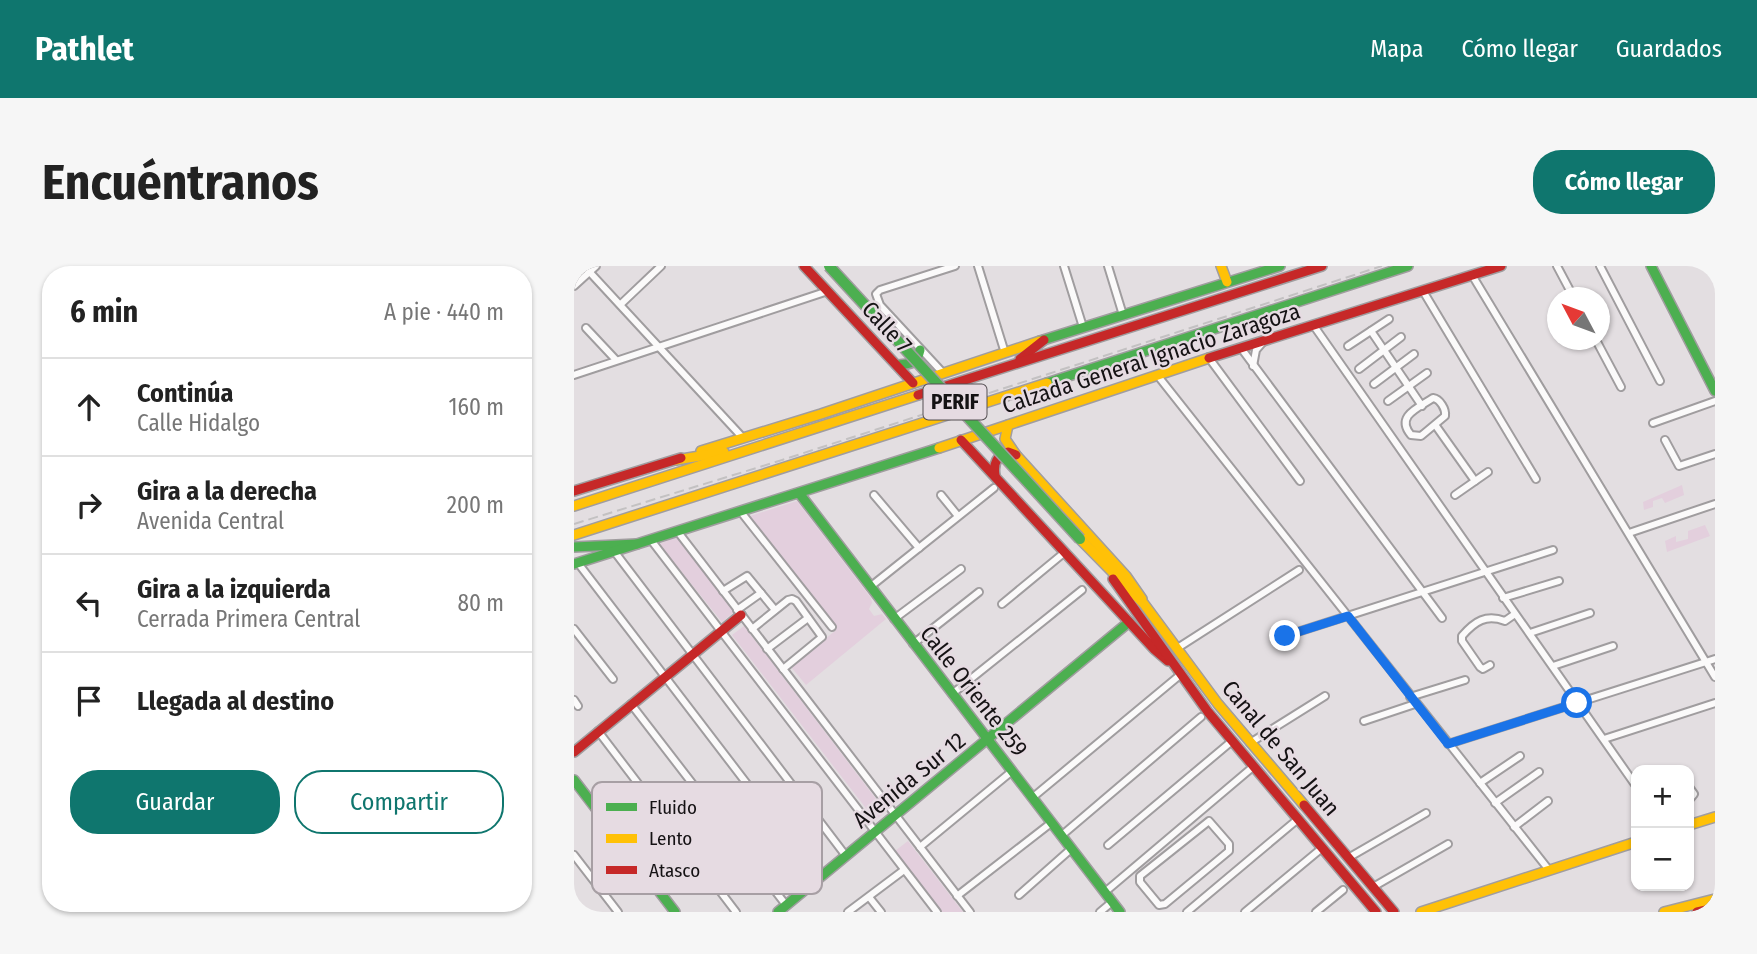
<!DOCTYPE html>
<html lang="es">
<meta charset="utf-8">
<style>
:root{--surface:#fff;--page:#f6f6f6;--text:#222;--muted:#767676;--line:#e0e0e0;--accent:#0f766e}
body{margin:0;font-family:"Fira Sans Condensed",sans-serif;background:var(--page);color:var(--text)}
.controls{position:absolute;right:21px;bottom:21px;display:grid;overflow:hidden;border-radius:14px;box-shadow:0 2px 5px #0004}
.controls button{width:63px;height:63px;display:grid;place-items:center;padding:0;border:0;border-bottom:2px solid var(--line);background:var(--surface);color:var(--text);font:35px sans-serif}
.compass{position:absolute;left:973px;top:21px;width:63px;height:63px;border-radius:50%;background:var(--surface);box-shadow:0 2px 5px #0004;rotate:311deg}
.stop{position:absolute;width:21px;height:21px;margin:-16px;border:5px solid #1a73e8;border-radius:50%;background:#fff}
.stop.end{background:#1a73e8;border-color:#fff;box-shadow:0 2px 7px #0008}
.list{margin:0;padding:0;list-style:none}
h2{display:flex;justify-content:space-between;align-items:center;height:91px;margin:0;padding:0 28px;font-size:30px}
h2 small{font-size:23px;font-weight:400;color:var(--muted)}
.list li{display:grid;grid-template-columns:46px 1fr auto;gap:21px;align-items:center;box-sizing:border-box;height:98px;padding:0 28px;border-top:2px solid var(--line)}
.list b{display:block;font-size:26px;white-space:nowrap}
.list p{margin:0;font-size:23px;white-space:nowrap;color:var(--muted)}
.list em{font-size:23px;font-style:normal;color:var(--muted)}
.actions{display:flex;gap:14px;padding:21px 28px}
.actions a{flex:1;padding:16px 0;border:2px solid var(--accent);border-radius:28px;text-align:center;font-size:24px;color:var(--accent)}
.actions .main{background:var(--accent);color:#fff}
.icon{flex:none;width:38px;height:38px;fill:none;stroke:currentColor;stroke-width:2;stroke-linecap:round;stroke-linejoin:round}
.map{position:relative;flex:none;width:1141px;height:646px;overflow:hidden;border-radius:28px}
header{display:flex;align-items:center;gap:42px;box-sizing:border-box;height:98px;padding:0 35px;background:var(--accent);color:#fff}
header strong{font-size:33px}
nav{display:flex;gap:38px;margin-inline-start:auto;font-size:24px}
.intro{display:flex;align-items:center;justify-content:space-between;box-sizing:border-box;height:168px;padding:0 42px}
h1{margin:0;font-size:49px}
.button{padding:18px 32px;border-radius:28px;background:var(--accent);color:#fff;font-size:24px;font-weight:700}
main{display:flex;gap:42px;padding:0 42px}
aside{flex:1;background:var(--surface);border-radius:28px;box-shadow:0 2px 5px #0004}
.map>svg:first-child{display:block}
.green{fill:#e3cfdd}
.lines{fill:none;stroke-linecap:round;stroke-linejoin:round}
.street-casing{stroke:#a09d9f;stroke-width:10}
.fast-casing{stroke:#a09d9f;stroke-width:12}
.slow-casing{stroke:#a09d9f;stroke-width:12}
.jam-casing{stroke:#a09d9f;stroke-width:12}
.street{stroke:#fbfafa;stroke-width:6}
.fast{stroke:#4caf50;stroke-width:9}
.slow{stroke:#ffc107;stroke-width:9}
.jam{stroke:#c62828;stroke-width:9}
.rail{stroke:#c3c1c2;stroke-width:2;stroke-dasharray:10 5;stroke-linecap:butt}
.fast-bridge-casing{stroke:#a09d9f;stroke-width:13;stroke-linecap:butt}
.fast-bridge{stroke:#4caf50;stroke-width:10}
.route{stroke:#1a73e8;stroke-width:9}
.labels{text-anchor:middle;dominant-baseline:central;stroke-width:5;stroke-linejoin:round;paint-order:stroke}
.shield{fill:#e6dbe2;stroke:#544e52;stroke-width:2}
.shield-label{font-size:21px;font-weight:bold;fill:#151214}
.street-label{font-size:23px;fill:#151214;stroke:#e6dbe2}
.key{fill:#e6dbe2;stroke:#a79fa4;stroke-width:2}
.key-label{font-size:19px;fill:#151214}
</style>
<header>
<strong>Pathlet</strong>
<nav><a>Mapa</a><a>Cómo llegar</a><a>Guardados</a></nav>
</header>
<div class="intro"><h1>Encuéntranos</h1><a class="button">Cómo llegar</a></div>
<main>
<aside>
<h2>6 min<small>A pie · 440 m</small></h2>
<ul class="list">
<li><svg class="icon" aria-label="ahead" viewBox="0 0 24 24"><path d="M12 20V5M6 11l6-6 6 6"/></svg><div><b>Continúa</b><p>Calle Hidalgo</p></div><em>160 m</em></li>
<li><svg class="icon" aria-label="right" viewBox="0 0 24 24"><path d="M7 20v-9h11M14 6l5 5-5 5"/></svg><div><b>Gira a la derecha</b><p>Avenida Central</p></div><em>200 m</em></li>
<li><svg class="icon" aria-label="left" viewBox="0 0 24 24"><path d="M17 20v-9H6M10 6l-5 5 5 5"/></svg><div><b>Gira a la izquierda</b><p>Cerrada Primera Central</p></div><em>80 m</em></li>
<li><svg class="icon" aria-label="arrive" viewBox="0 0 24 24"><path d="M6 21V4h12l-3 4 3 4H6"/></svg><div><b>Llegada al destino</b></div></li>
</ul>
<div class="actions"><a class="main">Guardar</a><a>Compartir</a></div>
</aside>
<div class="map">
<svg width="1141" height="646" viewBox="0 0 1141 646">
<rect width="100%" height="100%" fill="#e3dee1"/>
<g class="green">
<path d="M 1108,219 L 1110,229 L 1091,237 L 1088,232 L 1079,235 L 1079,241 L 1070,244 L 1069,236 Z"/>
<path d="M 223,235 L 297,332 L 298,337 L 295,343 L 300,350 L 308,348 L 312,353 L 232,419 L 217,401 L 262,364 L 173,251 Z"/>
<path d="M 1131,259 L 1136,270 L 1093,286 L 1091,275 L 1102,270 L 1102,276 L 1114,273 L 1114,265 Z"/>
<path d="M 103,271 L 162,344 L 148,356 L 85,278 Z"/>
<path d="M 170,360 L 312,546 L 301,554 L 158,369 Z"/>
<path d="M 334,575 L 389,646 L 368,646 L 321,585 Z"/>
</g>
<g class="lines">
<defs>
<g id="street">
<path d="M 10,0 L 169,172"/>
<path d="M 404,0 L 431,87"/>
<path d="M 490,0 L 509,61"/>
<path d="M 534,0 L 549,49"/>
<path d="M 983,0 L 1000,32"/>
<path d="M 1026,0 L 1086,115"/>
<path d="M 898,9 L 1141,411"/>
<path d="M 0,20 L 22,0"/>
<path d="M 849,25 L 962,213"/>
<path d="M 47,38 L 87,0"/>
<path d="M 740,60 L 1062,520"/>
<path d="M 12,62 L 42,94"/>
<path d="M 797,65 L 848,140"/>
<path d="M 1022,74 L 1047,121"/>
<path d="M 774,80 L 815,53"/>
<path d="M 667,82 L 868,352"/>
<path d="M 635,92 L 726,215"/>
<path d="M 679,100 L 682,84 L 689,76"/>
<path d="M 785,103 L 827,71"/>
<path d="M 369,107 L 306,39 L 302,28 L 306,24 L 381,0"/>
<path d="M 0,109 L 254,25"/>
<path d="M 584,110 L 975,604"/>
<path d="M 800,118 L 840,88"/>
<path d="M 859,132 C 866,133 872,143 871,150 L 847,170 L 837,169 C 821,150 844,142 859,132 Z"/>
<path d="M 814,135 L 853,107"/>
<path d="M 1079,157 L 1141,135"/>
<path d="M 862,160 L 901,215"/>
<path d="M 1091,174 L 1105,200 L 1141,188"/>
<path d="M 300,229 L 345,282"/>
<path d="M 367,229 L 384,250"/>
<path d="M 881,229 L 914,206"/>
<path d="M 167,246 L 258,361"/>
<path d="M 104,266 L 396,646"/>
<path d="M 1055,267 L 1141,238"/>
<path d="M 77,274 L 363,646"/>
<path d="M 40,285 L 272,590"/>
<path d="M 4,297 L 245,612"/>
<path d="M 296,321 L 420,222"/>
<path d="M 149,325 L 173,310 L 201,344"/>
<path d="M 929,332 L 985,315"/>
<path d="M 428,338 L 491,286"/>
<path d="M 163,344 L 187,327"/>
<path d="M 320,353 L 387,303"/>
<path d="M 0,363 L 39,413"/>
<path d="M 178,363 L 214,334 L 218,333 L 222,335 L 248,371 L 209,403"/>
<path d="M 956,367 L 1016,347"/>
<path d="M 711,370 L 979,284"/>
<path d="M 339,378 L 405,326"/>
<path d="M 193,383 L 234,352"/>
<path d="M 602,383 L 725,304"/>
<path d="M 916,399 L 909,403 L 906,401 L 888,375 L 888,370 C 901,355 912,348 931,355 L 941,348"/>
<path d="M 979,400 L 1039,380"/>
<path d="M 378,428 L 508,324"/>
<path d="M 836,431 L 891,414"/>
<path d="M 0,434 L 4,440"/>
<path d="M 57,438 L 212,639"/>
<path d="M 790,455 L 841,438"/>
<path d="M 24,465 L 162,646"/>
<path d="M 1030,473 L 1141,437"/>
<path d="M 676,477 L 751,430"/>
<path d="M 874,478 L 1141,393"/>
<path d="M 906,517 L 946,490"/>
<path d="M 1115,521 L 1120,528 L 1115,534"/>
<path d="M 458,532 L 606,409"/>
<path d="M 921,537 L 965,506"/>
<path d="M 635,555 L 655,578 L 655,585 L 591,638 L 585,639 L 566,616 L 566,610 Z"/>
<path d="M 940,561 L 974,535"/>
<path d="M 487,570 L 627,451"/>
<path d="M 534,579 L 658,475"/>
<path d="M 346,581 L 437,506"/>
<path d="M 0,589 L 44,646"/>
<path d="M 774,592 L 852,547"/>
<path d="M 799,621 L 874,578"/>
<path d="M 531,626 L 680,500"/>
<path d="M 445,629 L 497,583"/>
<path d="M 383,630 L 477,557"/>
<path d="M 295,631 L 307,646"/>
<path d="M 274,646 L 330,604"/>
<path d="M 526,646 L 538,636"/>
<path d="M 613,646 L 724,553"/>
<path d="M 671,646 L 748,582"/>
<path d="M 742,646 L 769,624"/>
</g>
<g id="fast">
<path d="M 1077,0 L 1141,125"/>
<path d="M 466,75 L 706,0"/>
<path d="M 323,99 C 336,98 343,98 346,84"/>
<path d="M 473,117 L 834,0"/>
<path d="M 225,227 L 546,646"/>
<path d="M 0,281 L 63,278"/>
<path d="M 0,298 L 365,182"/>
<path d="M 0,514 L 101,646"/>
<path d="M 204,646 L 555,356"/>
</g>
<g id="slow">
<path d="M 647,0 L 653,16"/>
<path d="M 434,159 L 431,173 L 442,189 L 552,310 L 568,333"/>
<path d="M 365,182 L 635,92"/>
<path d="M 127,185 L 247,148 L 466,75"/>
<path d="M 102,194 L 150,186"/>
<path d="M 0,240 L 344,129"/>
<path d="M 0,269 L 473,117"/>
<path d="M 506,273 L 570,338 L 644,438 L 730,539"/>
<path d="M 1115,559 L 1141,551"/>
<path d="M 847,646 L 1062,576"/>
<path d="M 1090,646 L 1141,633"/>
</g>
<g id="jam">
<path d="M 230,0 L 339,117"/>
<path d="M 635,92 L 927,0"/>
<path d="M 446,93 L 470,74"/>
<path d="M 344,129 L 748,0"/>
<path d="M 387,174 L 580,383 L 594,395"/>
<path d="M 421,209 C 419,198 423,189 434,186 L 442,189"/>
<path d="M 0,225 L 107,192"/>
<path d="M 539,313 L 634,446 L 802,646"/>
<path d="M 0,486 L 167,349"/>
<path d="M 730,539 L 820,646"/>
<path d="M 1123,646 L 1141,642"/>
</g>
</defs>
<use href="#street" class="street-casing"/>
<use href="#fast" class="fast-casing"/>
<use href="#slow" class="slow-casing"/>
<use href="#jam" class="jam-casing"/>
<use href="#street" class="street"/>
<use href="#fast" class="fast"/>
<use href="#slow" class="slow"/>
<use href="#jam" class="jam"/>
<path class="rail" d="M 0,258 L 205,195 L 808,0"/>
<defs>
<path id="fast-bridge" d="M 255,0 L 506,273"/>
</defs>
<use href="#fast-bridge" class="fast-bridge-casing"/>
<use href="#fast-bridge" class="fast-bridge"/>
</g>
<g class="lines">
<path class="route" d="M 711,370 L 774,350 L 874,478 L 1003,437"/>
</g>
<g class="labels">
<rect class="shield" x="349.5" y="118.5" width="63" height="35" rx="5"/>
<g class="shield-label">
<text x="381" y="136">PERIF</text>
</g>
<g class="street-label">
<text transform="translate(313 61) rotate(47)">Calle 7</text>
<text transform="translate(577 92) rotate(-18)">Calzada General Ignacio Zaragoza</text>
<text transform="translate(400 425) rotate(52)">Calle Oriente 259</text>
<text transform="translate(707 482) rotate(50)">Canal de San Juan</text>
<text transform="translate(335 514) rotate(-39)">Avenida Sur 12</text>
</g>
</g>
<rect x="18" y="516" width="230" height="112" rx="10" class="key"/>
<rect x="32" y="537" width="31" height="8" fill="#4caf50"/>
<rect x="32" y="568" width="31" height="9" fill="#ffc107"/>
<rect x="32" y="600" width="31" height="8" fill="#c62828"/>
<g class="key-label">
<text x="75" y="548">Fluido</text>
<text x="75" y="579">Lento</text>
<text x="75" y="611">Atasco</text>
</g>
</svg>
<div class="controls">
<button>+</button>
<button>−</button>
</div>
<svg class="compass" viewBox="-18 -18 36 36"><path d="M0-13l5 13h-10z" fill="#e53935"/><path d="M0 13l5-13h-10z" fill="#767676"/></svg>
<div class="stop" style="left:1003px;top:437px"></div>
<div class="stop end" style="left:711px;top:370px"></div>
</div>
</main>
